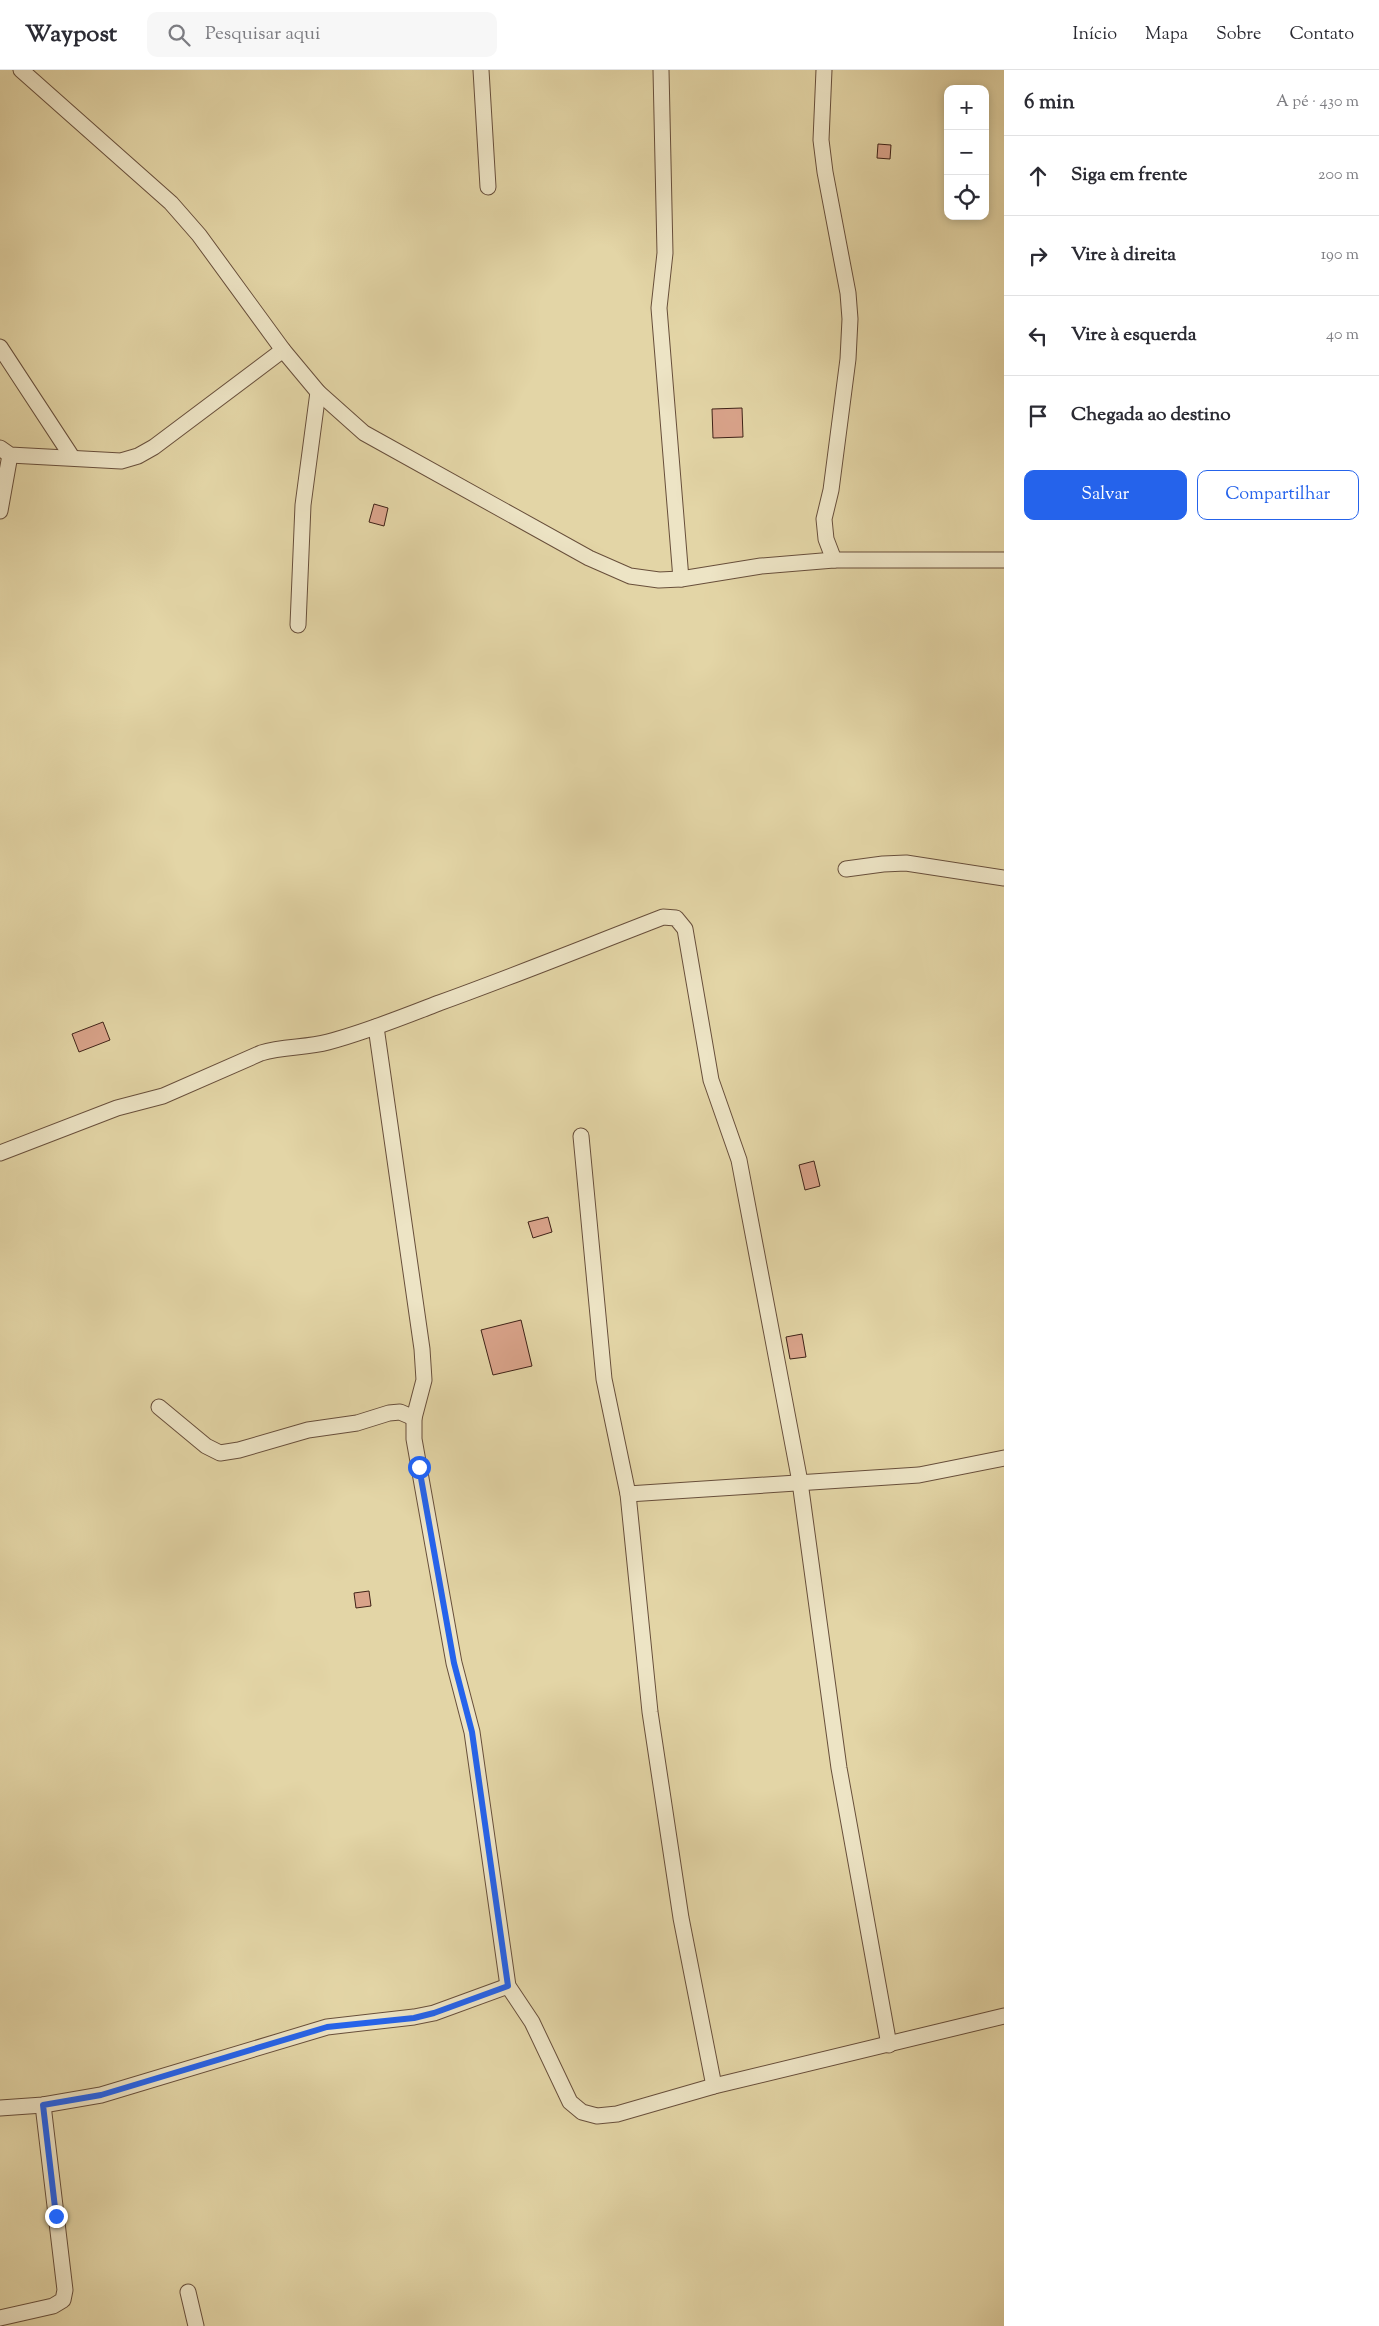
<!DOCTYPE html>
<html lang="pt">
<meta charset="utf-8">
<style>
:root{--surface:#fff;--page:#f7f7f7;--text:#2b2b33;--muted:#7c7c81;--line:#e1e1e2;--accent:#2563eb}
body{margin:0;font-family:"Sorts Mill Goudy",serif;background:var(--page);color:var(--text)}
.controls{position:absolute;right:15px;top:15px;display:grid;overflow:hidden;border-radius:10px;box-shadow:0 2px 8px #0003}
.controls button{width:45px;height:45px;display:grid;place-items:center;padding:0;border:0;border-bottom:1px solid var(--line);background:var(--surface);color:var(--text);font:25px sans-serif}
.stop{position:absolute;width:15px;height:15px;margin:-11px;border:4px solid #2563eb;border-radius:50%;background:#fff}
.stop.end{background:#2563eb;border-color:#fff;box-shadow:0 1px 5px #0008}
.list{margin:0;padding:0;list-style:none}
h2{display:flex;justify-content:space-between;align-items:center;height:65px;margin:0;padding:0 20px;font-size:21px}
h2 small{font-size:16px;font-weight:400;color:var(--muted)}
.list li{display:grid;grid-template-columns:32px 1fr auto;gap:15px;align-items:center;box-sizing:border-box;height:80px;padding:0 20px;border-top:1px solid var(--line)}
.list b{display:block;font-size:19px;white-space:nowrap}
.list em{font-size:16px;font-style:normal;color:var(--muted)}
.actions{display:flex;gap:10px;padding:15px 20px}
.actions a{flex:1;padding:11px 0;border:1px solid var(--accent);border-radius:10px;text-align:center;font-size:18px;color:var(--accent)}
.actions .main{background:var(--accent);color:#fff}
.icon{flex:none;width:28px;height:28px;fill:none;stroke:currentColor;stroke-width:2;stroke-linecap:round;stroke-linejoin:round}
.map{position:relative;flex:none;width:1004px;height:2256px;overflow:hidden}
header{display:flex;align-items:center;gap:30px;box-sizing:border-box;height:70px;padding:0 25px;background:var(--surface);border-bottom:1px solid var(--line)}
header strong{font-size:24px}
nav{display:flex;gap:28px;margin-inline-start:auto;font-size:18px}
.search{width:350px;height:45px;background:var(--page);display:flex;align-items:center;gap:12px;box-sizing:border-box;padding:0 18px;border-radius:10px;color:var(--muted);font-size:19px}
main{display:flex}
aside{flex:1;background:var(--surface)}
.map>svg:first-child{display:block}
.building{fill:#d9a38a;stroke:#3f2217}
.lines{fill:none;stroke-linecap:round;stroke-linejoin:round}
.street-casing{stroke:#684f3b;stroke-width:17}
.street{stroke:#ede4c5;stroke-width:15}
.route{stroke:#2563eb;stroke-width:6}
</style>
<header>
<strong>Waypost</strong>
<div class="search"><svg class="icon" aria-label="search" viewBox="0 0 24 24"><circle cx="10" cy="10" r="6"/><path d="M15 15l6 6"/></svg>Pesquisar aqui</div>
<nav><a>Início</a><a>Mapa</a><a>Sobre</a><a>Contato</a></nav>
</header>
<main>
<div class="map">
<svg width="1004" height="2256" viewBox="0 0 1004 2256">
<rect width="100%" height="100%" fill="#e3d5a6"/>
<filter id="stains"><feTurbulence type="fractalNoise" baseFrequency=".004" numOctaves="4"/><feColorMatrix values="0 0 0 0 .2 0 0 0 0 .09 0 0 0 0 .02 0 0 0 .5 -.17"/></filter>
<radialGradient id="worn" r=".72"><stop offset=".6" stop-color="#630" stop-opacity="0"/><stop offset="1" stop-color="#630" stop-opacity=".3"/></radialGradient>
<g class="building">
<path d="M 878,74 L 891,75 L 890,89 L 877,88 Z"/>
<path d="M 742,338 L 743,367 L 713,368 L 712,339 Z"/>
<path d="M 374,434 L 388,438 L 384,456 L 369,452 Z"/>
<path d="M 103,952 L 110,970 L 79,982 L 72,964 Z"/>
<path d="M 814,1091 L 820,1116 L 805,1120 L 799,1095 Z"/>
<path d="M 548,1147 L 552,1162 L 533,1168 L 528,1152 Z"/>
<path d="M 521,1250 L 532,1296 L 493,1305 L 481,1260 Z"/>
<path d="M 802,1264 L 806,1287 L 790,1289 L 786,1267 Z"/>
<path d="M 369,1521 L 371,1536 L 356,1538 L 354,1523 Z"/>
</g>
<g class="lines">
<defs>
<g id="street">
<path d="M 21,0 L 171,133 L 199,165 L 283,280 L 318,322 L 364,363 L 589,488 L 630,506 L 659,510 L 681,509 L 761,496 L 834,490 L 1004,490"/>
<path d="M 481,0 L 488,117"/>
<path d="M 661,0 L 665,183 L 659,238 L 681,509"/>
<path d="M 824,0 L 821,70 L 825,102 L 848,223 L 850,249 L 848,289 L 831,420 L 824,449 L 826,469 L 834,490"/>
<path d="M 0,277 L 72,387"/>
<path d="M 0,378 L 10,385 L 121,391 L 138,386 L 154,377 L 283,280"/>
<path d="M 0,441 L 10,385"/>
<path d="M 298,555 L 303,435 L 318,322"/>
<path d="M 846,799 L 883,794 L 906,793 L 1004,808"/>
<path d="M 376,957 L 422,1279 L 424,1310 L 414,1348 L 414,1369 L 454,1593 L 472,1662 L 508,1916 L 532,1952 L 570,2032 L 582,2042 L 597,2046 L 617,2044 L 714,2016 L 1004,1946"/>
<path d="M 581,1066 L 604,1309 L 628,1424 L 650,1642 L 681,1848 L 714,2016"/>
<path d="M 0,1083 L 117,1038 L 163,1026 L 261,983 C 283,976 306,978 328,972 C 366,962 403,947 439,933 C 514,906 588,876 663,847 L 676,848 L 685,859 L 711,1010 L 739,1090 L 800,1412 L 839,1698 L 889,1975"/>
<path d="M 159,1337 L 206,1376 L 220,1383 L 239,1380 L 308,1360 L 357,1353 L 389,1343 L 400,1342 L 414,1348"/>
<path d="M 628,1424 L 919,1405 L 1004,1388"/>
<path d="M 0,2038 L 43,2035 L 101,2025 L 327,1957 L 414,1947 L 434,1943 L 508,1916"/>
<path d="M 188,2222 L 196,2256"/>
<path d="M 0,2248 L 53,2236 L 63,2230 L 65,2220 L 43,2035"/>
</g>
</defs>
<use href="#street" class="street-casing"/>
<use href="#street" class="street"/>
</g>
<g class="lines">
<path class="route" d="M 56,2146 L 43,2035 L 101,2025 L 327,1957 L 414,1948 L 434,1943 L 508,1916 L 472,1662 L 454,1593 L 419,1397"/>
</g>
<rect width="100%" height="100%" filter="url(#stains)"/>
<rect width="100%" height="100%" fill="url(#worn)"/>
</svg>
<div class="controls">
<button>+</button>
<button>−</button>
<button><svg class="icon" aria-label="locate" viewBox="0 0 24 24"><circle cx="12" cy="12" r="6"/><path d="M12 2v4M12 18v4M2 12h4M18 12h4"/></svg></button>
</div>
<div class="stop" style="left:419px;top:1397px"></div>
<div class="stop end" style="left:56px;top:2146px"></div>
</div>
<aside>
<h2>6 min<small>A pé · 430 m</small></h2>
<ul class="list">
<li><svg class="icon" aria-label="ahead" viewBox="0 0 24 24"><path d="M12 20V5M6 11l6-6 6 6"/></svg><div><b>Siga em frente</b></div><em>200 m</em></li>
<li><svg class="icon" aria-label="right" viewBox="0 0 24 24"><path d="M7 20v-9h11M14 6l5 5-5 5"/></svg><div><b>Vire à direita</b></div><em>190 m</em></li>
<li><svg class="icon" aria-label="left" viewBox="0 0 24 24"><path d="M17 20v-9H6M10 6l-5 5 5 5"/></svg><div><b>Vire à esquerda</b></div><em>40 m</em></li>
<li><svg class="icon" aria-label="arrive" viewBox="0 0 24 24"><path d="M6 21V4h12l-3 4 3 4H6"/></svg><div><b>Chegada ao destino</b></div></li>
</ul>
<div class="actions"><a class="main">Salvar</a><a>Compartilhar</a></div>
</aside>
</main>
